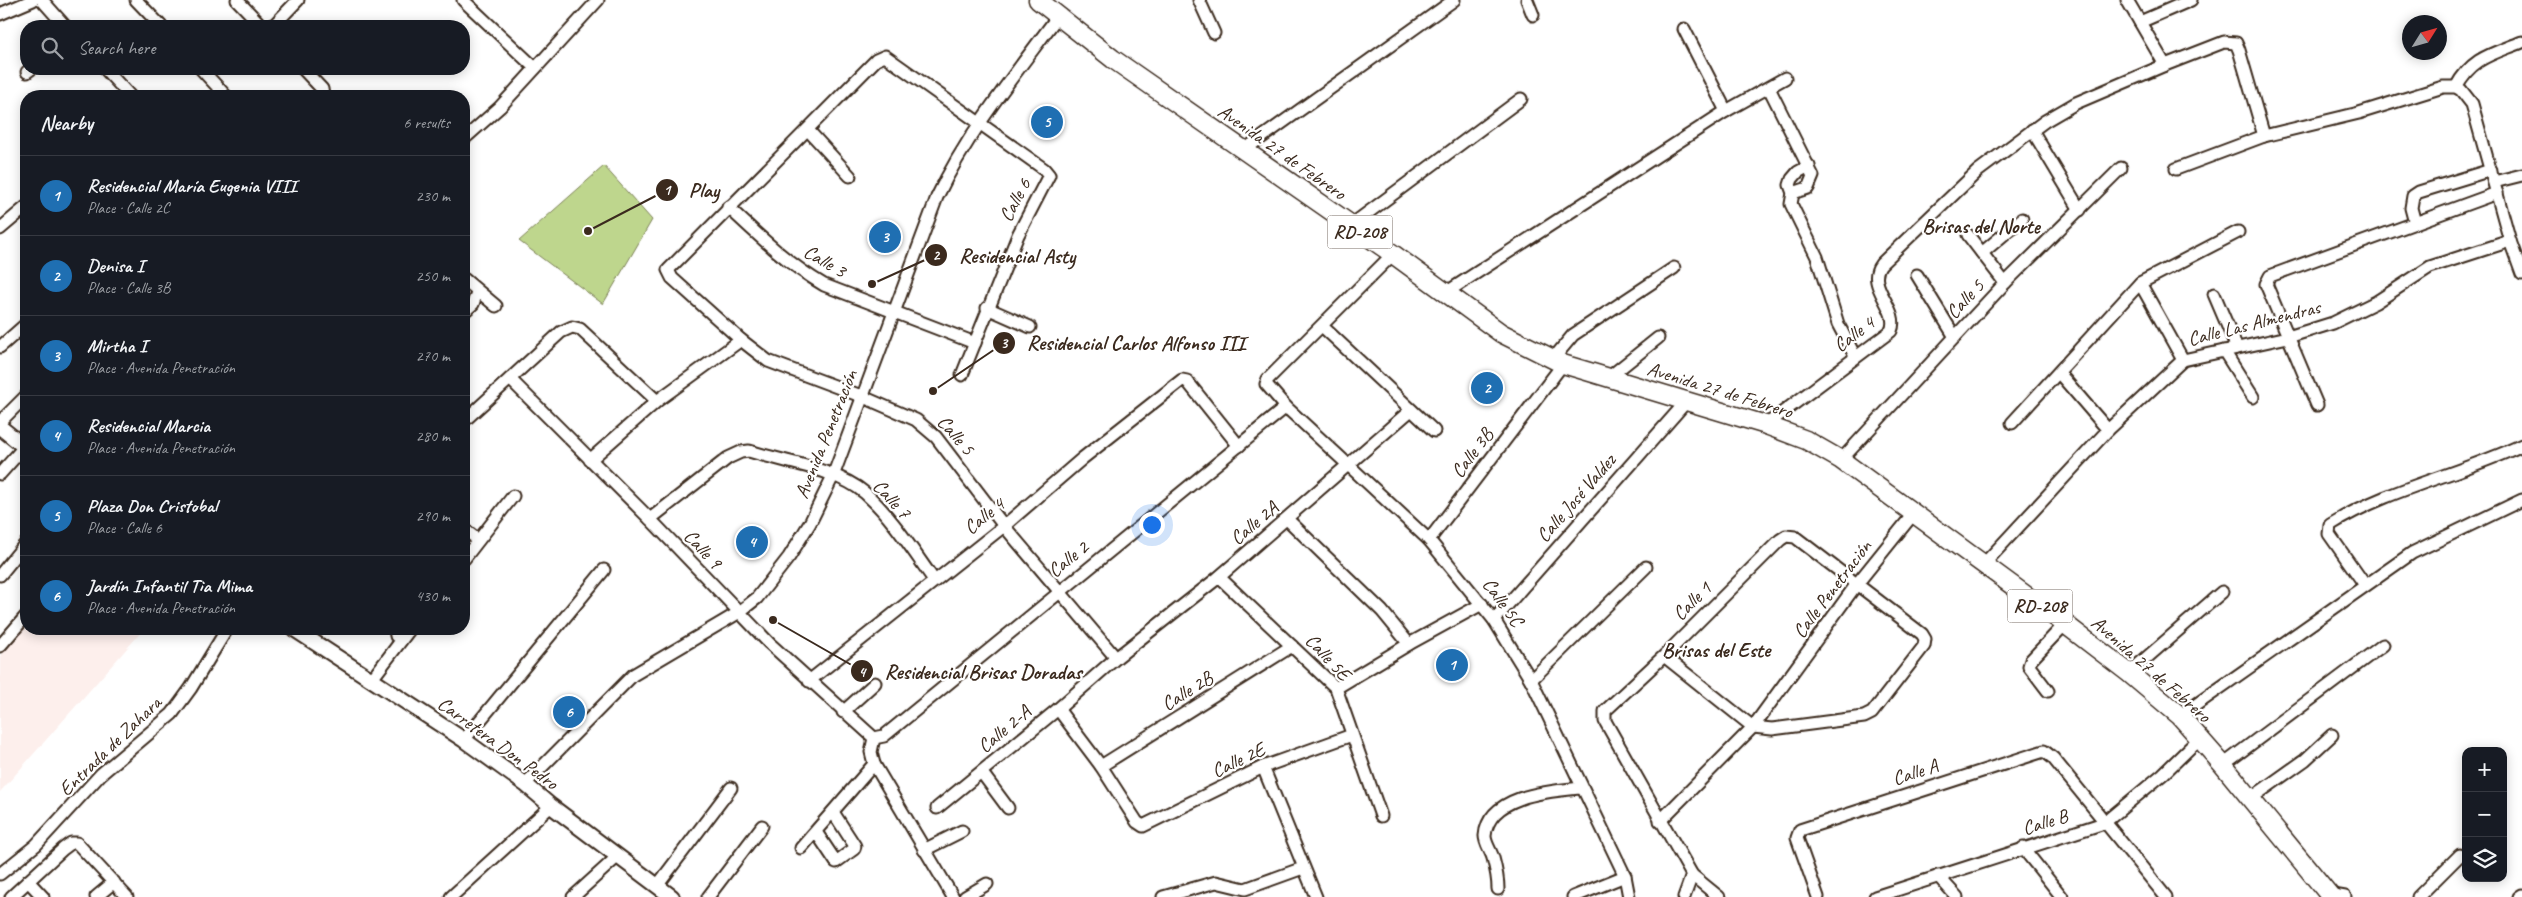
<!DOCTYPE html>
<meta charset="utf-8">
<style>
:root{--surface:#171b24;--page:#242831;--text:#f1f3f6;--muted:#9ea1a6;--line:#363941;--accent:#1f6fb2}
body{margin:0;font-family:Caveat,sans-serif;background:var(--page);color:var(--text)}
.controls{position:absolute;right:15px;bottom:15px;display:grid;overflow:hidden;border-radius:10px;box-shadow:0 2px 12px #0003}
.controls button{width:45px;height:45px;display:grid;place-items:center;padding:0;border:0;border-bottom:1px solid var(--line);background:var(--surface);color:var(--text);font:25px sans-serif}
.compass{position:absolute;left:2402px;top:15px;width:45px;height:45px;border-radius:50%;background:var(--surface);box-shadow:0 2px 12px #0003;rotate:53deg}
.you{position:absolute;left:1151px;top:524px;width:18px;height:18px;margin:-12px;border:4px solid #fff;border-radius:50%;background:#1a73e8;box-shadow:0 0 0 8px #1a73e833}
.badge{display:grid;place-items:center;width:32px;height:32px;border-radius:50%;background:var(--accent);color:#fff;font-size:16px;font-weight:700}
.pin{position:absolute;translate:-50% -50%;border:2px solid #fff;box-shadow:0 1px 5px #0006}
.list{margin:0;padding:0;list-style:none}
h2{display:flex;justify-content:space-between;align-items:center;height:65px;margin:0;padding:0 20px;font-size:21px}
h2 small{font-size:16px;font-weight:400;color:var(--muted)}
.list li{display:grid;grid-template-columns:32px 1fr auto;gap:15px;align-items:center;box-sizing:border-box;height:80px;padding:0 20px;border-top:1px solid var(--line)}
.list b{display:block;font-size:19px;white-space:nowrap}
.list p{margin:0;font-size:16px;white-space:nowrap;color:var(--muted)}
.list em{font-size:16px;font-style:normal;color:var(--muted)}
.icon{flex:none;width:28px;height:28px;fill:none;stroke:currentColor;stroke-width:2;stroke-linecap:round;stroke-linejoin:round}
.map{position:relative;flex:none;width:2522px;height:897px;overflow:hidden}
.search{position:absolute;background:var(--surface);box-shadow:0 2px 12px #0003;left:20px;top:20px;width:450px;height:55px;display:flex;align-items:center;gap:12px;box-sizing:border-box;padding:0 18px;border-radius:20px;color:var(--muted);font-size:19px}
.panel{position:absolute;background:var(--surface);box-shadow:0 2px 12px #0003;left:20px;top:90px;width:450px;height:545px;border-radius:20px}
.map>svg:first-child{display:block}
.built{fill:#fdefec}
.green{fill:#bed68d;stroke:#7c8056}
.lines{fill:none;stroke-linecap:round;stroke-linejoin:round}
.minor-casing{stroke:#3b2a1e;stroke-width:15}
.tertiary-casing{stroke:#3b2a1e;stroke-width:18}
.primary-casing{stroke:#3b2a1e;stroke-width:21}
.minor{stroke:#fff;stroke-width:11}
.tertiary{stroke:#fff;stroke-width:14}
.primary{stroke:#fff;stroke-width:18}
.labels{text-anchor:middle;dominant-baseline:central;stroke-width:4.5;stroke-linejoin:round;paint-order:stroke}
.shield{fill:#fff;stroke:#766a62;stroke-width:1}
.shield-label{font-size:19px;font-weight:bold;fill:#3b2a1e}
.street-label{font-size:20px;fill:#3b2a1e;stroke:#fff}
.neighbourhood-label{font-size:21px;font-weight:bold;fill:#3b2a1e;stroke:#fff}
.leader{fill:none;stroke:#3b2a1e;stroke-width:2}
.callout-dot{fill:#3b2a1e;stroke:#fff;stroke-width:2}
.mark-label{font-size:15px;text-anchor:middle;font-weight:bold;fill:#fff}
.callout-label{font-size:21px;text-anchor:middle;font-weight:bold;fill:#3b2a1e;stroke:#fff;stroke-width:4.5;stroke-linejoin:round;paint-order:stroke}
</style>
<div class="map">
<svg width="2522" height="897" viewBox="0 0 2522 897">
<rect width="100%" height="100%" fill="#fff"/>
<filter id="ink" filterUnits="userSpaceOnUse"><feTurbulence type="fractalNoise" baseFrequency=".02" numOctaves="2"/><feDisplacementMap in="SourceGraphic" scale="10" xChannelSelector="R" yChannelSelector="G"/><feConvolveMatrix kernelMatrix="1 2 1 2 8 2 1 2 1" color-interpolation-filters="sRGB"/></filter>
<g filter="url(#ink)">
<path class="built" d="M 26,626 L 26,629 L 144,629 L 0,792 L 0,656 Z"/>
<path class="green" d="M 604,166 L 652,220 L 603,304 L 519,241 Z"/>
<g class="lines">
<defs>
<g id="minor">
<path d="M 42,0 L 65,26"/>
<path d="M 136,0 L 161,26"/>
<path d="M 237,0 L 262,26"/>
<path d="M 463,0 L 535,68"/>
<path d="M 1199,0 L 1214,33"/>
<path d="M 1527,0 L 1533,15"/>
<path d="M 2127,0 L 2165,65"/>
<path d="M 0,14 L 33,0"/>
<path d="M 2140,22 L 2191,0"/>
<path d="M 273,26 L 298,0"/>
<path d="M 1684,29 L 1726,111"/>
<path d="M 105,69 L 130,96"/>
<path d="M 201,69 L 226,96"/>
<path d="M 303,69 L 322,89 L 323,96"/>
<path d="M 27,72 L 31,69"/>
<path d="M 2456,87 C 2472,57 2493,54 2522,42"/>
<path d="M 1769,88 L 1813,176 L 1808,188 L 1793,193"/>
<path d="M 808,130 L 850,176"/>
<path d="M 2032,130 L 2080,210"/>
<path d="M 464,139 L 500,107 L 598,0"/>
<path d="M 1244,150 L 1454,0"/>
<path d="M 1809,166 L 1798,172 L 1792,179 L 1790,185 L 1793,193 L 1791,204 L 1817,257 L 1838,324 L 1855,356"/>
<path d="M 2176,169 L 2264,136 L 2359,113 L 2443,87 L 2456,87 L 2461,90 L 2472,104 L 2510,241 L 2522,274"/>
<path d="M 2494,182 L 2522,175"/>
<path d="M 728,207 C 759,236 788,264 824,285 L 975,343"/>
<path d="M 2415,223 L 2411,208 L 2413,196 L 2419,192 L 2491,170"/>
<path d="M 1350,226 L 1521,99"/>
<path d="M 0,229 L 26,207"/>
<path d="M 1968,235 L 2005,283"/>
<path d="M 1982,253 L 2022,219"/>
<path d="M 1393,254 L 1268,379 L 1266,384 L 1286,407 L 1429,540 L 1494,620 L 1531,680 L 1625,876 L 1629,897"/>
<path d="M 1917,275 L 1955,337"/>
<path d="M 464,279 L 496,306"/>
<path d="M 2140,283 L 2183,360"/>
<path d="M 1447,292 L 1726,111 L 1785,78"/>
<path d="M 2214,294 L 2237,348"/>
<path d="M 987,308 L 1030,327"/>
<path d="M 464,312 L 473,304 L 477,292"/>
<path d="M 1322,326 L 1434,431"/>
<path d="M 0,347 L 26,324"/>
<path d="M 2224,351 L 2253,397"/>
<path d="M 1553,359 L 1573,335 L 1674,268"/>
<path d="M 2059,373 L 2108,430"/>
<path d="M 962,375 L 1018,235 L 1049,175 L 1044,169 L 885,56 L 876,60 L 668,270 L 672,278 L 741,340 L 768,361 L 861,396 L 916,420 L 936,437 L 1004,526 L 1116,658"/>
<path d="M 1608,378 L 1658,338"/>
<path d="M 510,379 L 650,519 L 769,643 L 874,738"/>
<path d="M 2317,405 L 2266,284 L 2270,276 L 2497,193"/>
<path d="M 464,421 L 561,332 L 572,327 L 580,329 L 657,401"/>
<path d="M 0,422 L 26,396"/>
<path d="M 2012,423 L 2140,283 L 2238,232"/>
<path d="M 1766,425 L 1891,331 C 1901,309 1864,286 1881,264 L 1978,171 L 2045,121 L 2076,103 L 2165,65 L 2224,42 L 2236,43 L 2239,50 L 2264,136"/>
<path d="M 590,460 L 657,401 L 741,340"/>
<path d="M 1841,460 L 2005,283 L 2121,168"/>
<path d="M 0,474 L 24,447"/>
<path d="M 650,519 L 728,458 L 741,452 L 749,451 C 784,462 837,469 865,493 C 892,517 913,551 934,580"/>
<path d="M 1287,519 L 1382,611 L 1409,644"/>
<path d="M 464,529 L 478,540"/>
<path d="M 1429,540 L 1563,364"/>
<path d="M 464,559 L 513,496"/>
<path d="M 1984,564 L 2108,430 L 2183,360 L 2288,337 L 2333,323 L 2376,302 L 2430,267 L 2510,241"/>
<path d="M 0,575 L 26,543"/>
<path d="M 1219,577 L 1336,688 L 1381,816"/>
<path d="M 2365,585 L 2329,534 L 2330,525 C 2389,488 2459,475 2522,445"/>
<path d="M 1494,620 L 1686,402"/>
<path d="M 395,629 L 396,636 L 401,640"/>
<path d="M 0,646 L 26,616"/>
<path d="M 1664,656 L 1753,727 L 1772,729 L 1864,717 L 1872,713 L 1924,646 L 1925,639 L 1922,634 L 1795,537 L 1786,536 L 1780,540 L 1664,656 L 1605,711 L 1605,721 L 1692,875 L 1719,897"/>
<path d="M 2129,673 L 2222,592"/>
<path d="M 372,679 L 410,629"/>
<path d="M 1531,680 L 1646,567"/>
<path d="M 809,681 L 1004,526 L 1083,458 L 1182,380 L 1187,381 L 1239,446"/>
<path d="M 1336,688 L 1409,644 L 1482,604"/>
<path d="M 2048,691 L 2029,666 L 2031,660 L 2065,624"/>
<path d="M 1058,709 L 1101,766 L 1137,822 L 1143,826 L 1263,767 L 1352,735"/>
<path d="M 843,712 L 875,683"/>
<path d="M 2180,716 L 2412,553 L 2522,500"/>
<path d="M 874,738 L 884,736 L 1286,407"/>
<path d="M 874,738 L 871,752 L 874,764 L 953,897"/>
<path d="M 464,740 L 604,570"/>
<path d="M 2223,765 L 2383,645"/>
<path d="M 1101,766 L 1292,646"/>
<path d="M 1263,767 L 1316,897"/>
<path d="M 982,773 L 1008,808"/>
<path d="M 525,784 L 633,675 L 738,613 L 757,598 L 789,557 L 810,523 L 833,476 L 937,197 C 968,132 1015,74 1058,16"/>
<path d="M 2250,799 L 2305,760 L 2332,735"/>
<path d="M 937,808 L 1058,709 L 1116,658 L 1219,577 L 1411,410"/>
<path d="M 1660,821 L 1753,727 L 1856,585 L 1914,513"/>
<path d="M 816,832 L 836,862 L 854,849 L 855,846 L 833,812"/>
<path d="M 801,848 L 874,764"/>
<path d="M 2023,848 L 2062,897"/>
<path d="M 924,850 L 962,831"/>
<path d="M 0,874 L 36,845 L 101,774 L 172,714 L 191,688 L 227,629"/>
<path d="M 1938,876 L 1957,897"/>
<path d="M 28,881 L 43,897"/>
<path d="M 657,886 L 731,788"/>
<path d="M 1498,889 C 1498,878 1496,869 1493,858 C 1491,851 1485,843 1485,836 C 1488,795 1550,791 1581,788"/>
<path d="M 2325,896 L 2328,894 L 2345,897"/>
<path d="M 11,897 L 63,849 L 71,843 L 77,843 L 127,897"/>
<path d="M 96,897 L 114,882"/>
<path d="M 451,897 L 551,806"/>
<path d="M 573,897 L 617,857"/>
<path d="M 708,897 L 762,826"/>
<path d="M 965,897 L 987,884"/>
<path d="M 1163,897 L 1216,882 L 1245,889 L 1303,868"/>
<path d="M 1573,897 L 1625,876"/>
<path d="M 1684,897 L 1692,875"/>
<path d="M 1818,897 L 1797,838 L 1800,830 L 2044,751 L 2053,758 L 2166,897"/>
<path d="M 1875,897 L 2104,823 L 2163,774 L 2200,738"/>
<path d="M 2418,897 L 2460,855"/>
<path d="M 2519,897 L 2522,895"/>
</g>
<g id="tertiary">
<path d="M 0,427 L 26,448"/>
<path d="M 294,629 L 464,740 L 525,784 L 551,806 L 672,897"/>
</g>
<path id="primary" d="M 1038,0 L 1113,59 L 1393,254 L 1501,333 L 1563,364 L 1766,425 L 1806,440 L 1841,460 L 2065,624 L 2129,673 L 2180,716 L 2223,765 L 2331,897"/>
</defs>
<use href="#minor" class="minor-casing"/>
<use href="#tertiary" class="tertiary-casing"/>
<use href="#primary" class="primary-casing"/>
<use href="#minor" class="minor"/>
<use href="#tertiary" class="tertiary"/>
<use href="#primary" class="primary"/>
</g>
</g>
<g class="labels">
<g class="shield">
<rect x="1327.5" y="215.5" width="65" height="33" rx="4"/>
<rect x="2007.5" y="589.5" width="65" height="33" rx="4"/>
</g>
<g class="shield-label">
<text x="1360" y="232">RD-208</text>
<text x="2040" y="606">RD-208</text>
</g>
<g class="street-label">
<text transform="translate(1282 152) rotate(35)">Avenida 27 de Febrero</text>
<text transform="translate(1015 200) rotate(-62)">Calle 6</text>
<text transform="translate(825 261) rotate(30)">Calle 3</text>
<text transform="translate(1965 299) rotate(-47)">Calle 5</text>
<text transform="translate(2254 323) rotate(-14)">Calle Las Almendras</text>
<text transform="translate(1854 334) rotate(-37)">Calle 4</text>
<text transform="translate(1720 390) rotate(17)">Avenida 27 de Febrero</text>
<text transform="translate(826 434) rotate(-68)">Avenida Penetración</text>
<text transform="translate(956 435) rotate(49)">Calle 5</text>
<text transform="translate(1472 453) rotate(-53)">Calle 3B</text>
<text transform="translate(1576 498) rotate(-49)">Calle José Valdez</text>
<text transform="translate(892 499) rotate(47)">Calle 7</text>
<text transform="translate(984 516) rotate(-39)">Calle 4</text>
<text transform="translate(1254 523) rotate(-40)">Calle 2A</text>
<text transform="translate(703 549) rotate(47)">Calle 9</text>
<text transform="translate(1068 559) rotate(-39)">Calle 2</text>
<text transform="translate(1832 589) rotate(-53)">Calle Penetración</text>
<text transform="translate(1692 601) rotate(-45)">Calle 1</text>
<text transform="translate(1503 602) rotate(54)">Calle 5C</text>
<text transform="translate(1328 657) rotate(47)">Calle 5E</text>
<text transform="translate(2151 669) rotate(41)">Avenida 27 de Febrero</text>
<text transform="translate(1187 691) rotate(-32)">Calle 2B</text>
<text transform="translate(1004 729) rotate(-40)">Calle 2-A</text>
<text transform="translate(498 743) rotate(36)">Carretera Don Pedro</text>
<text transform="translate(110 746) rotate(-44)">Entrada de Zahara</text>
<text transform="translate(1238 760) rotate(-25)">Calle 2E</text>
<text transform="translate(1915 772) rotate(-18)">Calle A</text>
<text transform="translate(2045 822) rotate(-17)">Calle B</text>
</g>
<g class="neighbourhood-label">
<text x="1981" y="226">Brisas del Norte</text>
<text x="1716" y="650">Brisas del Este</text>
</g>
</g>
<path class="leader" d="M588 231L667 190M872 284L936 255M933 391L1004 343M773 620L862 671"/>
<g class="callout-dot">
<circle cx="588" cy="231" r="5"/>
<circle cx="872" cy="284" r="5"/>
<circle cx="933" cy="391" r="5"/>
<circle cx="773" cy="620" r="5"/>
<circle cx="667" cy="190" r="12"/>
<circle cx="936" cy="255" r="12"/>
<circle cx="1004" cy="343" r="12"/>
<circle cx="862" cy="671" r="12"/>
</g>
<g class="mark-label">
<text x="667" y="195">1</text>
<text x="936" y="260">2</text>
<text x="1004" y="348">3</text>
<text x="862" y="677">4</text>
</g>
<g class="callout-label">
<text x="704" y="197">Play</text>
<text x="1017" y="263">Residencial Asty</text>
<text x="1136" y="350">Residencial Carlos Alfonso III</text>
<text x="983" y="679">Residencial Brisas Doradas</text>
</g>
</svg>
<div class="controls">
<button>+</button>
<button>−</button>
<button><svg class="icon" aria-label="layers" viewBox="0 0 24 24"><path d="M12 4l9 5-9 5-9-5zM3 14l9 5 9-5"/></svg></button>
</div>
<svg class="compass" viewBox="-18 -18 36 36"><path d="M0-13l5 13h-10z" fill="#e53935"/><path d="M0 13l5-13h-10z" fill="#9ea1a6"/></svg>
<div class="you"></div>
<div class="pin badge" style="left:1452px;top:665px">1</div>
<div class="pin badge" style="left:1487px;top:388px">2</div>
<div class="pin badge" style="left:885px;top:237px">3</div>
<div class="pin badge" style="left:752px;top:542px">4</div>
<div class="pin badge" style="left:1047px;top:122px">5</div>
<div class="pin badge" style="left:569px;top:712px">6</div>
<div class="search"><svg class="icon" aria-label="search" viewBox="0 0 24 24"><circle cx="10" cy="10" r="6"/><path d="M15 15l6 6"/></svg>Search here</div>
<section class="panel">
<h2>Nearby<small>6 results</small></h2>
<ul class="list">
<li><span class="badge">1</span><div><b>Residencial María Eugenia VIII</b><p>Place · Calle 2C</p></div><em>230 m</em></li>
<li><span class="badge">2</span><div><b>Denisa I</b><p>Place · Calle 3B</p></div><em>250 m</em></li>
<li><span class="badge">3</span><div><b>Mirtha I</b><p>Place · Avenida Penetración</p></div><em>270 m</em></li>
<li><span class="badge">4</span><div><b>Residencial Marcia</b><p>Place · Avenida Penetración</p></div><em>280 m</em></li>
<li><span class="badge">5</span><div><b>Plaza Don Cristobal</b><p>Place · Calle 6</p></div><em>290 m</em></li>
<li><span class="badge">6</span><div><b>Jardín Infantil Tia Mima</b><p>Place · Avenida Penetración</p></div><em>430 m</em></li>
</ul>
</section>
</div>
